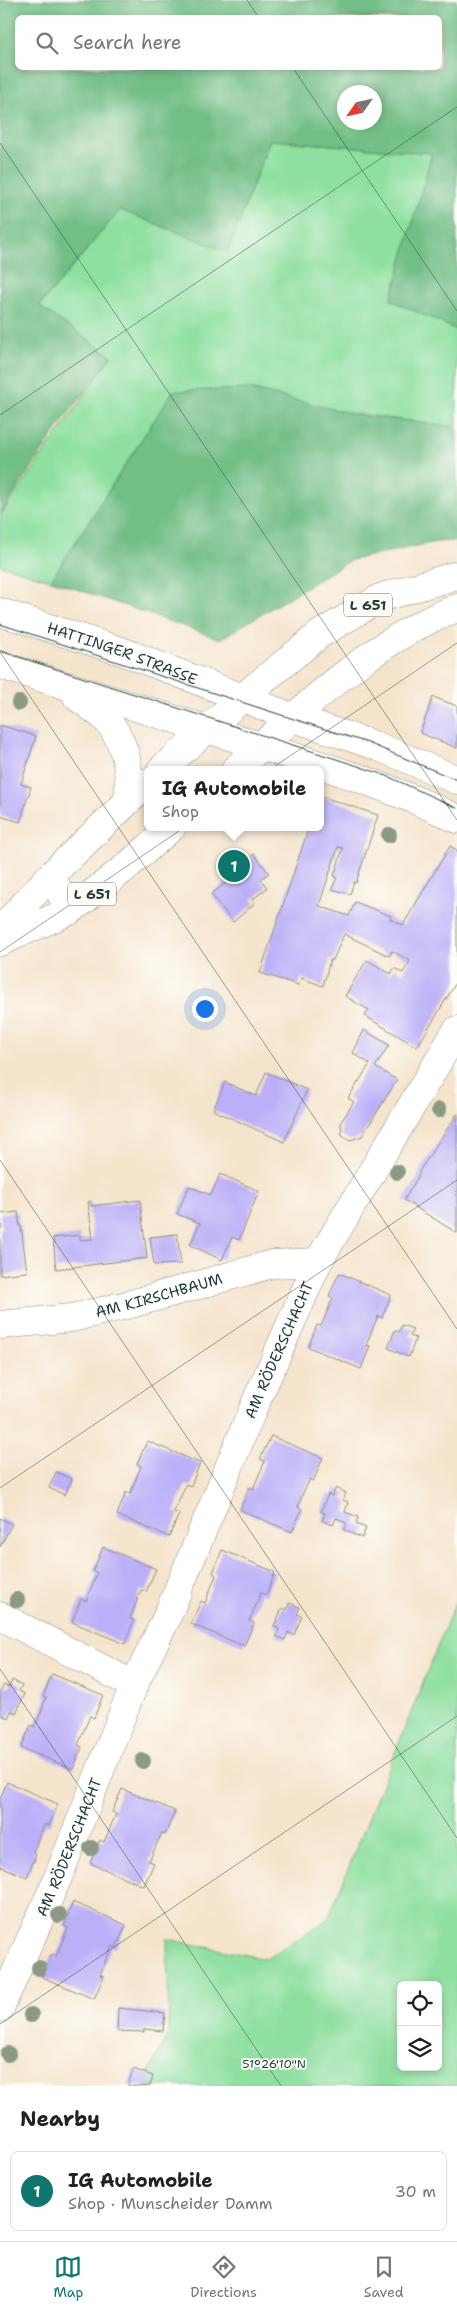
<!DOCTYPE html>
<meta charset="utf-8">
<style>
:root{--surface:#fff;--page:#f6f6f6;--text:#222;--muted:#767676;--line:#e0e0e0;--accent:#0f766e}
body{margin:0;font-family:"Shantell Sans",sans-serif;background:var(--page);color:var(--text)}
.controls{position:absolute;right:15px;bottom:15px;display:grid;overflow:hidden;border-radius:8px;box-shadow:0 2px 8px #0003}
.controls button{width:45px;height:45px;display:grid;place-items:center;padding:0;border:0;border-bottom:1px solid var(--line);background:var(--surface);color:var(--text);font:25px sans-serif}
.compass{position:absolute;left:337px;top:85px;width:45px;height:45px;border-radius:50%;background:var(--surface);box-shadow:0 2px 8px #0003;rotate:236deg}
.you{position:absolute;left:204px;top:1008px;width:18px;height:18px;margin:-12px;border:4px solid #fff;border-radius:50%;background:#1a73e8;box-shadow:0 0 0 8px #1a73e833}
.badge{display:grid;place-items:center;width:32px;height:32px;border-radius:50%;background:var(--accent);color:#fff;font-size:16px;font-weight:700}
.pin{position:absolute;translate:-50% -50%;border:2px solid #fff;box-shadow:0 1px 5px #0006}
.popup{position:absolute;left:144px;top:766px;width:180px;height:65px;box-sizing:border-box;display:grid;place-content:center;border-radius:8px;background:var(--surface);filter:drop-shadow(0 1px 4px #0005);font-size:16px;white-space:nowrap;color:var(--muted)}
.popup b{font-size:19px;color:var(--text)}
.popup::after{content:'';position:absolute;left:50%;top:100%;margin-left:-10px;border:10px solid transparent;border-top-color:var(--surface)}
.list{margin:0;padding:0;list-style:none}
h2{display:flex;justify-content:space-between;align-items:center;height:65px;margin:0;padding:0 20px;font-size:21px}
h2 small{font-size:16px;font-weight:400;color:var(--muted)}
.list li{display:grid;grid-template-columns:32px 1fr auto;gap:15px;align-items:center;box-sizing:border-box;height:80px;margin:0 10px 10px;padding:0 10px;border:1px solid var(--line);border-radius:8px}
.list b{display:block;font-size:19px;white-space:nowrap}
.list p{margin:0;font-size:16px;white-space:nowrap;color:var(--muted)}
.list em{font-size:16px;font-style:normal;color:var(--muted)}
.icon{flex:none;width:28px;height:28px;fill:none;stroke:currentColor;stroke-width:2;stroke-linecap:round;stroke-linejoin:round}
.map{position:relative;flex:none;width:457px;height:2086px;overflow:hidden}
.search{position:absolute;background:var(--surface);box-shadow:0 2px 8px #0003;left:15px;right:15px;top:15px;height:55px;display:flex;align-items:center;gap:12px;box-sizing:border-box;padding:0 18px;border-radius:8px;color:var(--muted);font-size:19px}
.sheet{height:155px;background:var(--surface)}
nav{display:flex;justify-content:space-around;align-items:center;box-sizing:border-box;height:70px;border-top:1px solid var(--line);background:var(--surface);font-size:14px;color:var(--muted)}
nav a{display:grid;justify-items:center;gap:2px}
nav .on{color:var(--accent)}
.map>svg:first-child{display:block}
.green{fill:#8edfa0;stroke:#568e6a;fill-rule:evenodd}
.forest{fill:#72be86;stroke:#487e5d;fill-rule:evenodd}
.building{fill:#bbb0f8}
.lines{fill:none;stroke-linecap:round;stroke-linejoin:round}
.minor-casing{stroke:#8a9080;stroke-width:29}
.major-casing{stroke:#8a9080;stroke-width:29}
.minor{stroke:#fff;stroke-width:28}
.major{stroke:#fff;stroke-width:28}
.tram{stroke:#1f3d34;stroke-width:1}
.tree{fill:#8b9a84}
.ticks{fill:none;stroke:#1f3d34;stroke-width:1;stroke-opacity:0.45}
.labels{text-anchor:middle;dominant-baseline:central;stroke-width:4;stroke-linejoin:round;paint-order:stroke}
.shield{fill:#fdfcf7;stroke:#62766e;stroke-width:1}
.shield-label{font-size:14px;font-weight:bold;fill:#1f3d34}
.street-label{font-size:15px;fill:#1f3d34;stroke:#fdfcf7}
.ticks-label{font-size:12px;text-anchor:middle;fill:#1f3d34;stroke:#fdfcf7;stroke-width:4;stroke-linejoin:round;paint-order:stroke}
</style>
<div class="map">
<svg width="457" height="2086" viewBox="0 0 457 2086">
<rect width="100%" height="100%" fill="#fdfcf7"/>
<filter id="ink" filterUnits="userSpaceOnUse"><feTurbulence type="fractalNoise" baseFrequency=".02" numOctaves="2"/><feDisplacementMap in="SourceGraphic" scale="10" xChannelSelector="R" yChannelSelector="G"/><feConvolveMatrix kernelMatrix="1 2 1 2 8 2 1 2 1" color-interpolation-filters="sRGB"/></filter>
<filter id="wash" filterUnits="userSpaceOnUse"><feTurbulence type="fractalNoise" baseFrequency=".0096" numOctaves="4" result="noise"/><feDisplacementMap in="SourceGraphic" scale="20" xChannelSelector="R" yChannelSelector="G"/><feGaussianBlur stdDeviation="1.12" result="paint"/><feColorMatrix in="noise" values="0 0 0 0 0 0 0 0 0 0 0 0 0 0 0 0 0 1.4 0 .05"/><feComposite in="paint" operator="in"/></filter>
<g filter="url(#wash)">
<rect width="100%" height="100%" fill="#f5e4cc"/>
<g class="green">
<path d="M 269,140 L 432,153 L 391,300 L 457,330 L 457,427 L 173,391 L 51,580 L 0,565 L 0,516 L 112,356 L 39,307 L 120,210 L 228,251 Z"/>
<path d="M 457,1598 L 457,2086 L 142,2086 L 169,2032 L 167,1939 L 266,1959 L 328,1919 ZM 401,1985 L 438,1985 L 438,2067 L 401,2067 Z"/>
</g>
<g class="forest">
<path d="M 0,0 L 457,0 L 457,330 L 391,300 L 432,153 L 270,140 L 228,252 L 120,210 L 39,306 L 112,356 L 59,426 L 0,514 ZM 18,18 L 440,18 L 440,68 L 18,68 ZM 344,92 L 374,92 L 374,122 L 344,122 Z"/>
<path d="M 249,389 L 358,415 L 457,427 L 457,541 L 436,542 L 351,560 L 220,639 L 51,580 L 173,391 Z"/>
</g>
<g id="blocks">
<g class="building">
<path d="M 433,697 L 457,706 L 457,748 L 420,733 Z"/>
<path d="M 0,725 L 36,736 L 21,784 L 31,787 L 20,822 L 0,816 Z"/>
<path d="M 320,796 L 378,815 L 356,883 L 354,882 L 350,894 L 332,889 L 337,877 L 334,876 L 343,848 L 338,847 L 319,906 L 349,916 L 355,902 L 391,916 L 390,919 L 403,925 L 450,846 L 457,850 L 457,981 L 417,1047 L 365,1016 L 369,1010 L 345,996 L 367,960 L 391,974 L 394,968 L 403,973 L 410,961 L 392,951 L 389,956 L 344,934 L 333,960 L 330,960 L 323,986 L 301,978 L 299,985 L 260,973 L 309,827 L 320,827 Z"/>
<path d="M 254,854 L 269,873 L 261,879 L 267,888 L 252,900 L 255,903 L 233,922 L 211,894 L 235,876 L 232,871 Z"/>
<path d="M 364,1030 L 389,1045 L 375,1067 L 397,1080 L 362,1136 L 350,1140 L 342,1135 L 341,1122 L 354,1102 L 348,1098 L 370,1064 L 353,1053 Z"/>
<path d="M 266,1072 L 307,1090 L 284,1142 L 213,1110 L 225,1082 L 256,1096 Z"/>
<path d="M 457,1114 L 457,1233 L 404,1200 L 418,1177 L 420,1170 Z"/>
<path d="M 220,1174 L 259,1191 L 239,1240 L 232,1237 L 222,1260 L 190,1245 L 200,1223 L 177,1214 L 189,1186 L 211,1195 Z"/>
<path d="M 140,1200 L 147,1258 L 56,1269 L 53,1238 L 80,1235 L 80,1240 L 93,1239 L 88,1202 L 90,1201 L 91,1206 Z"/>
<path d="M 18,1212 L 20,1227 L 21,1226 L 27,1272 L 0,1275 L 0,1229 L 2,1228 L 0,1214 Z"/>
<path d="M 177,1234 L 181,1264 L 154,1265 L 150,1237 Z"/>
<path d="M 339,1273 L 391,1295 L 382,1318 L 378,1316 L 366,1345 L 370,1346 L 361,1369 L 308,1347 L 317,1325 L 321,1326 L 333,1298 L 329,1296 Z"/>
<path d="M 402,1325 L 413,1329 L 410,1336 L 416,1338 L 409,1357 L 388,1348 L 395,1330 L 399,1332 Z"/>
<path d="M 271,1436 L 323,1458 L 313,1481 L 310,1479 L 303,1493 L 298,1507 L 302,1509 L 292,1532 L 240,1510 L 249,1487 L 253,1489 L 265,1461 L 260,1459 Z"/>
<path d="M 147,1441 L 200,1463 L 191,1486 L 186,1484 L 174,1512 L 179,1514 L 169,1537 L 117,1515 L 126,1492 L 130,1494 L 141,1466 L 137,1464 Z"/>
<path d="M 56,1472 L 72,1479 L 65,1495 L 49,1488 Z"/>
<path d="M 336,1488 L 346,1493 L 343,1500 L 348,1502 L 345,1512 L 358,1517 L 356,1524 L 366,1528 L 362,1538 L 344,1530 L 347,1524 L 341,1520 L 336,1518 L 333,1525 L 322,1521 L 325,1513 L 321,1512 L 328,1494 L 332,1496 Z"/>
<path d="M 0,1518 L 12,1524 L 0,1547 Z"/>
<path d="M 103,1547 L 156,1569 L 146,1592 L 141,1590 L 130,1619 L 134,1620 L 125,1644 L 72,1622 L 81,1599 L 86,1601 L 92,1586 L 97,1573 L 93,1571 Z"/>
<path d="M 222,1550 L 275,1572 L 266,1595 L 261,1593 L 249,1621 L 254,1623 L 244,1646 L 191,1624 L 201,1601 L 205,1603 L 216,1575 L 213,1573 Z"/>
<path d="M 289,1603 L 300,1607 L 297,1614 L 302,1616 L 294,1635 L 288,1632 L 285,1640 L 276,1636 L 279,1629 L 274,1626 L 282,1608 L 287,1610 Z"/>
<path d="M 52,1674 L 103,1695 L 94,1718 L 90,1716 L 84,1730 L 78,1745 L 82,1747 L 73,1769 L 21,1748 L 31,1725 L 34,1727 L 41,1713 L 46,1697 L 43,1696 Z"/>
<path d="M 12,1680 L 22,1685 L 19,1691 L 25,1694 L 16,1713 L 11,1711 L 8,1718 L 0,1714 L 0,1692 L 4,1685 L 9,1687 Z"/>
<path d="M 7,1782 L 58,1804 L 49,1826 L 45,1824 L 38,1839 L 33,1853 L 36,1855 L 27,1877 L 0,1866 L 0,1799 Z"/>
<path d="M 122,1789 L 175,1811 L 165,1835 L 162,1833 L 149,1861 L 154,1863 L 144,1886 L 90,1863 L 100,1840 L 104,1842 L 116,1814 L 112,1812 Z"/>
<path d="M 73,1902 L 126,1925 L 116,1948 L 112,1946 L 100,1975 L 104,1976 L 94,1999 L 42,1977 L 52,1954 L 56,1956 L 68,1928 L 64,1926 Z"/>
<path d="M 118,2008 L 165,2013 L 163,2031 L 144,2029 L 144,2032 L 117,2031 Z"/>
<path d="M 133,2069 L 153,2076 L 150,2086 L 128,2086 Z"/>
</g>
</g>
</g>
<g filter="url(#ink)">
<use href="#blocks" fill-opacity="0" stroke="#8a9080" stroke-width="1"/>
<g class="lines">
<defs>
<g id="minor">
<path d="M 294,718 L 379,747 L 457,780"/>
<path d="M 261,746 C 328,767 394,788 457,819"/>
<path d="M 50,876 L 71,910"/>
<path id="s1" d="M 0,1325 L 72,1318 L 131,1304 L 272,1264 L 318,1262"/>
<path d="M 0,1616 L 134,1685"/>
<path id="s2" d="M 0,2008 L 59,1875 L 134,1685 L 166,1619 L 255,1404 L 318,1262 L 457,1030"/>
</g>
<g id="major">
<path id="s3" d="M 0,612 L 124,652 L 294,718"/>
<path d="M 0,665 L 261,746"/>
<path d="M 77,697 C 86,704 98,711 106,719 C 126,742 131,772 128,801"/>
<path d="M 161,770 L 243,697 L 320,634 L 380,598 L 457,575"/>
<path d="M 235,770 C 300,711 374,639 457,608"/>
<path d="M 0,931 L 50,876 L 148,782"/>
<path d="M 0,942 L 71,910 L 125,868 L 172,827"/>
</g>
</defs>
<use href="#minor" class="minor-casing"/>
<use href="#major" class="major-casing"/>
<use href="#minor" class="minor"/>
<use href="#major" class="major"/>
<g class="tram">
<path d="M 0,624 L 368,743 L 457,780"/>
<path d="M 0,651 L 355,765 L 387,776 L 457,808"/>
</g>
</g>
<g class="tree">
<circle cx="19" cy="703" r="8"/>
<circle cx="389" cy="835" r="8"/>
<circle cx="439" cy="1110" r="8"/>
<circle cx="397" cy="1172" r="8"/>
<circle cx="17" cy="1600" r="8"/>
<circle cx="143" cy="1761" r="8"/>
<circle cx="91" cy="1848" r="8"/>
<circle cx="59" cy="1915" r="8"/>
<circle cx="39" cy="1968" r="8"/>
<circle cx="31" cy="2015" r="8"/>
<circle cx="8" cy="2054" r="8"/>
</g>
</g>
<path class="ticks" d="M 247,0 L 259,18M 293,68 L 457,311M 0,143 L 457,820M 0,415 L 457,107M 0,652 L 457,1329M 0,952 L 457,643M 0,1160 L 457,1838M 0,1488 L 457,1180M 0,1669 L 281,2086M 0,2024 L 457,1716"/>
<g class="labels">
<g class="shield">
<rect x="344" y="593.5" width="48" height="23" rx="4"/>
<rect x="68" y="882.5" width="48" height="23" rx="4"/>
</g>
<g class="shield-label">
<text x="368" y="605">L 651</text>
<text x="92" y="894">L 651</text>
</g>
<g class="street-label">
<text stroke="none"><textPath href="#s3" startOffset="129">HATTINGER STRASSE</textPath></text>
<text stroke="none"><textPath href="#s1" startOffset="162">AM KIRSCHBAUM</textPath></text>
<text stroke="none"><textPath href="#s2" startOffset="715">AM RÖDERSCHACHT</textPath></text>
<text stroke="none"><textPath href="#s2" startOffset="175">AM RÖDERSCHACHT</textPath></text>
</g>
</g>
<g class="ticks-label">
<text x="274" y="2068">51°26'10"N</text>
</g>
</svg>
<div class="controls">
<button><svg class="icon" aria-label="locate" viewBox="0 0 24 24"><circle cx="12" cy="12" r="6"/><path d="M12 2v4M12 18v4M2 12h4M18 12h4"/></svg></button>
<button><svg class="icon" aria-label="layers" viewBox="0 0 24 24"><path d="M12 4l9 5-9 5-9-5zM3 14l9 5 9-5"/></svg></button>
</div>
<svg class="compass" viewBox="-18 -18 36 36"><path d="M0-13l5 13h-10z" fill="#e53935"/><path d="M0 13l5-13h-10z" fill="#767676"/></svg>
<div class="you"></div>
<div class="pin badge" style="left:234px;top:866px">1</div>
<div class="popup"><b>IG Automobile</b>Shop</div>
<div class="search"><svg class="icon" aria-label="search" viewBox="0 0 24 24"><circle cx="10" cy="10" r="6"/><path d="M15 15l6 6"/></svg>Search here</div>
</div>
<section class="sheet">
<h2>Nearby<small></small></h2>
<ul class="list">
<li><span class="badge">1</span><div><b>IG Automobile</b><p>Shop · Munscheider Damm</p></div><em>30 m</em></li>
</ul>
</section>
<nav>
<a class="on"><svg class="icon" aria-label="map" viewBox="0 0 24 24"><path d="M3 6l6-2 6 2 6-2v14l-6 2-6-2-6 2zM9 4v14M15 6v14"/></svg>Map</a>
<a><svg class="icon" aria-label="directions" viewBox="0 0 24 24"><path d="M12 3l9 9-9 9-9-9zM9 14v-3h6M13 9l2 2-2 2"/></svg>Directions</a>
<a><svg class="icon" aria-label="saved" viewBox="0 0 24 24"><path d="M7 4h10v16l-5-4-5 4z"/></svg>Saved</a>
</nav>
